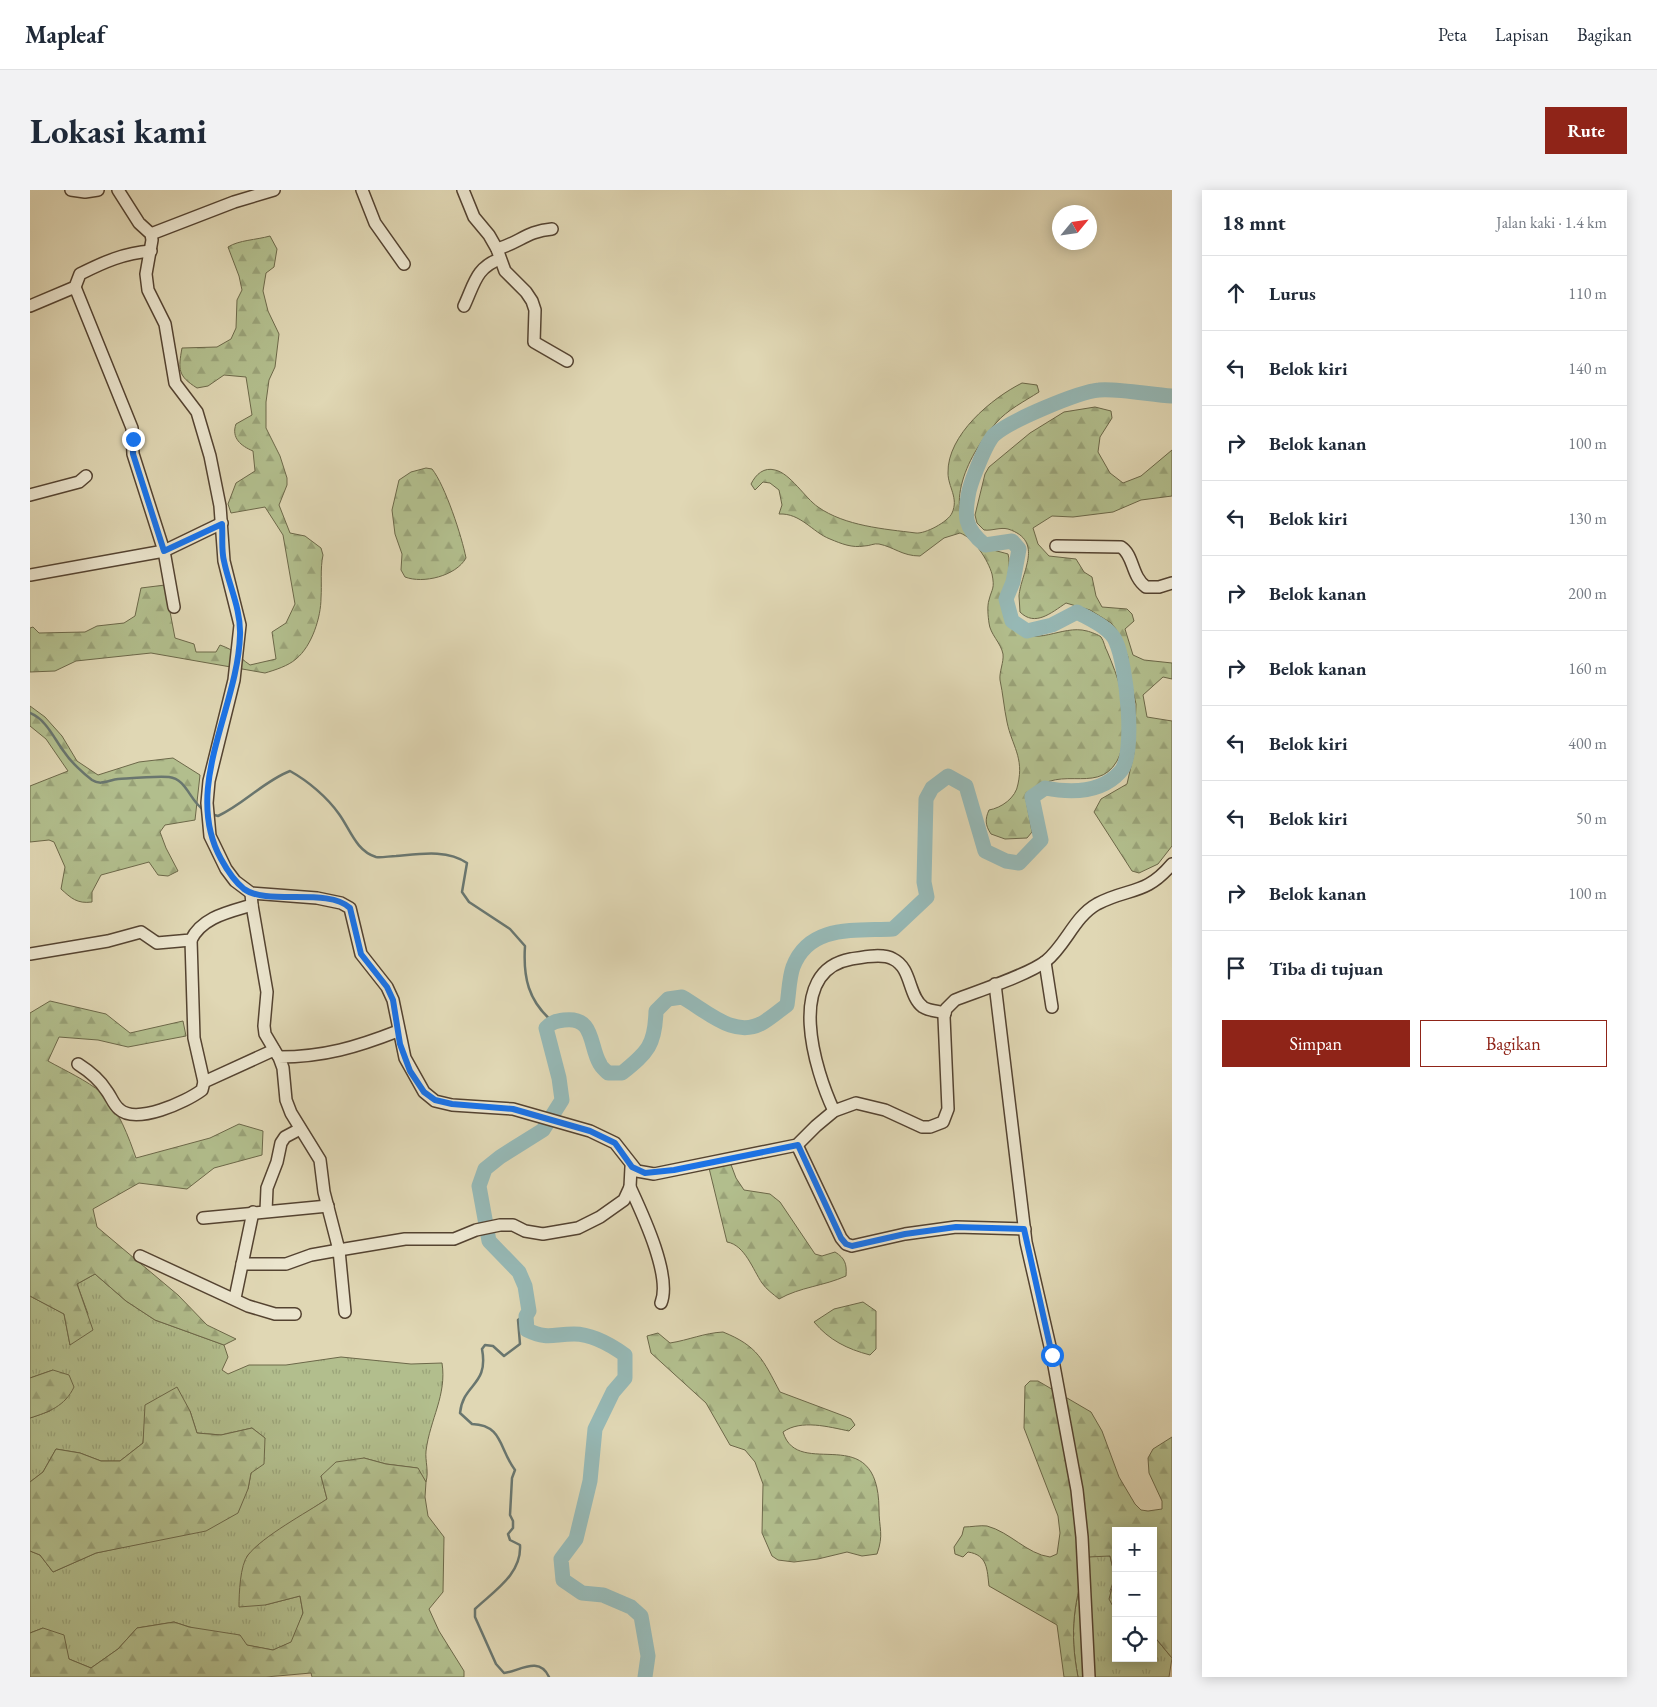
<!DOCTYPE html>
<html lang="id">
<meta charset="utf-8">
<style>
:root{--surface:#fff;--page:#f2f2f3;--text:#1f2937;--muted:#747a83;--line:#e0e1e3;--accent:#8f2418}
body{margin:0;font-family:"EB Garamond",serif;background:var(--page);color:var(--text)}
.controls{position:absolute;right:15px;bottom:15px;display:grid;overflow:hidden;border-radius:0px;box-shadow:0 2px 12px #0003}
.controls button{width:45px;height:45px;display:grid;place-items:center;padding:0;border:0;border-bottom:1px solid var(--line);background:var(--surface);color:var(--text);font:25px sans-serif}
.compass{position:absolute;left:1022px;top:15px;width:45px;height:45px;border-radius:50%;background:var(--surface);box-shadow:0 2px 12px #0003;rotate:61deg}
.stop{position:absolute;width:15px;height:15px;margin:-11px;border:4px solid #1a73e8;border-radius:50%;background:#fff}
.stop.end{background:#1a73e8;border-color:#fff;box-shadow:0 1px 5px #0008}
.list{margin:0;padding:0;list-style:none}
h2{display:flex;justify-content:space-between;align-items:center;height:65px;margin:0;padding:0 20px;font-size:21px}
h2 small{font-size:16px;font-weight:400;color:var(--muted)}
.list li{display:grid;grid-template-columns:32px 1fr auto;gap:15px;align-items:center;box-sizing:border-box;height:75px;padding:0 20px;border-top:1px solid var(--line)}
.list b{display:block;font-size:19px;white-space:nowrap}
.list em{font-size:16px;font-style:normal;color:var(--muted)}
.actions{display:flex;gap:10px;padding:15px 20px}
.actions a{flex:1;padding:11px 0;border:1px solid var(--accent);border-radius:0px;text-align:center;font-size:18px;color:var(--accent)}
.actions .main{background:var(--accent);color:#fff}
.icon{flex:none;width:28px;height:28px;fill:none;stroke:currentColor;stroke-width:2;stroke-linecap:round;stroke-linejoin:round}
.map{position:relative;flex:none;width:1142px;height:1487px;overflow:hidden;border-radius:0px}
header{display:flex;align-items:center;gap:30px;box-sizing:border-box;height:70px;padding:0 25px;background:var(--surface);border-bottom:1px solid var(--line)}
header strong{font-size:24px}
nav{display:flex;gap:28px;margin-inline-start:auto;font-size:18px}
.intro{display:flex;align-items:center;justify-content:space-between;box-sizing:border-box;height:120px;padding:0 30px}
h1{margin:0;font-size:35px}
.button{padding:12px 22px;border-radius:0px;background:var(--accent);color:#fff;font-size:18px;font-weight:700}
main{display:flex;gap:30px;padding:0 30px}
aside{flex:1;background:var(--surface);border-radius:0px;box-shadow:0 2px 12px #0003}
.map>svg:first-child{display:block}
.grass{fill:url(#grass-tufts);stroke:#6c6849}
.forest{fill:url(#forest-firs);stroke:#6c6849}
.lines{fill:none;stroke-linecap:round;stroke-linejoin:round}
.stream{stroke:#69766f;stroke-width:2.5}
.river{stroke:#96b8b5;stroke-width:15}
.minor-casing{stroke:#544331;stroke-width:14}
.minor{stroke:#ebe5ce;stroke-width:11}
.route{stroke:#1a73e8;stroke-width:6}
</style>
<header>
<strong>Mapleaf</strong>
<nav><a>Peta</a><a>Lapisan</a><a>Bagikan</a></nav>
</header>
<div class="intro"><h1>Lokasi kami</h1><a class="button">Rute</a></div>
<main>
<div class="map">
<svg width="1142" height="1487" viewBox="0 0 1142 1487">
<defs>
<pattern id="grass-tufts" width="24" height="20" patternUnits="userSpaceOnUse" patternTransform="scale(1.25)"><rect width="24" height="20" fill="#b2be8d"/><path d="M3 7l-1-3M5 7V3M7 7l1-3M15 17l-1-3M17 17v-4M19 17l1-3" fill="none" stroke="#99a278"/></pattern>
<pattern id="forest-firs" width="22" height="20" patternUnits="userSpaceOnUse" patternTransform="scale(1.25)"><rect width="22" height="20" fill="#b2be8d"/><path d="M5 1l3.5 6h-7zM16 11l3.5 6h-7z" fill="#99a278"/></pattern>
</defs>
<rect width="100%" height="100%" fill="#e0d7b4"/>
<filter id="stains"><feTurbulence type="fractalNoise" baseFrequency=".004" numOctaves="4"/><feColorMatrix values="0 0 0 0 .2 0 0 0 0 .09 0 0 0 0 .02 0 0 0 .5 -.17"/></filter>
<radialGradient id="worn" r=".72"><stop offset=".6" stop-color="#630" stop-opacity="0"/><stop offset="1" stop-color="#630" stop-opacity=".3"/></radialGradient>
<g class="grass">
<path d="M 65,1084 L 96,1111 L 125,1130 L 194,1155 L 198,1167 L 192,1180 L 198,1184 L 219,1175 L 256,1175 L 311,1167 L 381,1174 L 412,1173 C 417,1205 400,1229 396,1261 C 395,1271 399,1281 396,1292 L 387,1278 L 356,1274 L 334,1268 L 291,1286 L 297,1309 L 232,1352 L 217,1366 L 235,1415 L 270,1406 L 273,1423 L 262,1452 L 243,1460 L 216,1455 L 144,1432 L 107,1438 L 88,1459 L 61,1478 L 39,1469 L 13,1438 L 0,1443 L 0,1361 L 10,1365 L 23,1382 L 66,1363 L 140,1347 L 218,1299 L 221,1283 L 235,1248 L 222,1238 L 191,1245 L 167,1243 L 160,1221 L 114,1243 L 113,1253 L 90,1271 L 71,1271 L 50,1263 L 26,1259 L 13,1282 L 0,1292 L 0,1228 L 20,1221 L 23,1180 L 0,1188 L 0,1106 L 34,1124 L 40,1155 L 58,1124 L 47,1094 Z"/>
<path d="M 1073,1365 L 1080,1366 L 1085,1387 L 1080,1401 L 1086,1422 L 1086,1468 L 1123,1468 L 1123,1445 L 1142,1468 L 1139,1487 L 1048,1487 C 1039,1440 1044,1412 1058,1367 Z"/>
</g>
<g class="forest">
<path d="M 240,46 L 247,59 L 244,77 L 236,83 L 233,101 L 238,121 L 249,144 L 245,177 L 239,190 L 236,212 L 236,238 L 250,266 L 257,288 L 257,295 L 249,315 L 260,343 L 275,346 L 291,358 L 293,365 C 290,379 292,394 291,408 C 291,427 282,456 266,469 C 258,476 245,480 235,483 L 121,463 L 46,471 L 25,481 L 0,482 L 0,438 L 3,437 L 9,443 L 55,442 L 67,436 L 94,433 L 105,426 L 111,398 L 135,395 L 145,448 L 164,454 L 166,462 L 186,462 L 190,455 C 207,461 207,466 220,475 L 246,469 L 242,442 L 256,433 L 265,414 L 253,345 L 235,317 L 201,323 L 198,314 L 206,293 L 225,281 L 223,261 C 211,256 201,248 206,234 L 222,225 L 216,187 L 194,185 L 178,196 L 167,198 C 148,186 148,180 152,158 L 187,157 L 201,149 L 206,138 L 207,110 L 212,100 L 209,86 L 198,57 C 209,50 226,50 240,46 Z"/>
<path d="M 992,193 L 1007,195 L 1009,202 C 995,211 977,220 966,233 C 940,262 909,319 947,352 C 955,359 968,361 978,364 C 984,384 963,421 980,437 C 1006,459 1031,434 1057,441 C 1061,442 1069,445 1071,447 C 1074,451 1075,458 1077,461 C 1088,487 1097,513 1096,542 C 1095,551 1091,563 1087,571 C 1066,608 1024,568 996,610 L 1002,642 L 997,648 L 975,649 L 961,644 C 955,635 955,629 959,620 C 971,618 986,608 988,594 C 994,567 982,556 977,532 C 974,518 973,504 970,490 C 969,482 974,472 973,464 C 971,453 960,444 959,433 C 958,426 957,416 959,410 C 962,398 965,399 962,384 C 958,370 944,348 930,343 L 914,348 L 890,366 C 872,366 864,357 849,354 C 844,353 840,356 834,356 C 822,358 812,354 800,349 C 782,342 771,323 749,324 L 752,315 L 749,300 L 740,293 L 733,292 L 725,300 L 721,294 C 726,284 734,277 745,280 C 760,283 775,308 788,317 C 815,336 854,339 886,343 C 895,344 918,332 922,323 C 929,308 918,297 918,283 C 917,245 962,208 992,193 Z"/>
<path d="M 1065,217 L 1081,221 L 1082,228 L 1070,247 L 1068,262 L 1080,283 L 1093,293 L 1111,286 L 1142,260 L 1142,306 L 1111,310 L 1083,322 L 1043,327 L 1022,326 L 1003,338 L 1008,354 L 1019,366 L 1046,369 L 1054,382 L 1062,387 L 1066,406 L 1072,417 L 1097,419 L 1102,424 L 1104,431 L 1095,439 L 1103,465 L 1114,470 L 1142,473 L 1142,489 L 1133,487 L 1113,505 L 1117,527 L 1142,531 L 1142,656 L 1128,674 L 1109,683 L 1102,681 L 1064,622 L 1071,609 L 1097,594 L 1104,563 L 1106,514 L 1097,475 L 1098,467 L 1086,439 L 1081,433 L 1060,420 L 1036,413 C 1021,423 1005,437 990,422 C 990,417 989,411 989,406 C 991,382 1015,351 978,339 C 970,337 962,341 954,340 L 947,333 L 945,325 L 955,284 L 959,277 L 1000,243 L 1034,222 Z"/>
<path d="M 396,278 L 402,279 C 415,295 432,347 436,368 C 426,386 393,394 375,387 L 371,380 L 372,364 L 365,344 L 362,320 L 369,290 L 381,282 Z"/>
<path d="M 0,516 L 15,527 L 32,546 L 47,571 L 68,585 L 109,572 L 143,568 L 170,585 L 165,630 L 135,635 L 130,642 L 136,658 L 148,681 L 138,686 L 128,685 L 119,672 L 71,685 L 62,702 L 62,712 C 47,714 41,708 31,699 L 35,677 L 24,652 L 19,650 L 0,652 L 0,596 L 38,581 L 16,549 L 0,536 Z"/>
<path d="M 20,811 L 76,824 L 100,843 L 153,831 L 156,846 L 98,857 L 68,850 L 29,847 L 18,871 C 36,881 56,890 72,903 C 88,918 99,948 106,968 L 180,948 L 209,934 L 233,941 L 232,965 L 184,978 L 157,999 L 109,993 L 63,1019 L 67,1037 L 148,1105 L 177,1135 L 206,1149 L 194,1155 L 125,1130 L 96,1111 L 65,1084 L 47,1094 L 63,1140 L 40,1155 L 34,1124 L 0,1106 L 0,823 Z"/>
<path d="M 700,972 L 706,988 L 714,1000 L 740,1004 L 750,1012 L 785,1064 L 792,1066 L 805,1062 C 815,1068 817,1074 816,1086 C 794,1096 770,1097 749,1109 C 743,1104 736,1099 732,1093 C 723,1080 715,1055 697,1052 L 679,978 Z"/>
<path d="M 833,1112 L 846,1121 L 846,1159 L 840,1165 C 817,1159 799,1150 784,1132 L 804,1119 Z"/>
<path d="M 693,1142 C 728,1156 733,1170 750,1202 L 814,1226 L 821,1229 L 825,1235 L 819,1241 C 799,1237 771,1229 753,1242 C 768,1292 848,1227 849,1319 C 849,1339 854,1344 847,1364 L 832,1366 L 817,1362 L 788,1369 L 764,1372 L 748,1370 L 742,1366 L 732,1343 L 733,1294 L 725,1272 L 715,1260 L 700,1255 L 676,1213 L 621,1163 L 617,1146 L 628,1143 L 640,1153 C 659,1150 674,1143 693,1142 Z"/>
<path d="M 23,1180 L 39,1185 L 44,1197 C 35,1216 19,1222 0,1228 L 0,1188 Z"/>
<path d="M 1000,1191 L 1008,1191 L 1061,1222 L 1072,1241 L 1089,1287 L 1105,1314 L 1111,1320 L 1118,1321 L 1132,1319 L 1132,1311 L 1119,1283 L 1118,1268 L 1123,1259 L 1142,1247 L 1142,1468 L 1123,1445 L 1123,1341 L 1086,1341 L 1086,1422 L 1079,1409 L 1085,1387 L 1080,1366 L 1058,1367 C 1044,1412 1039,1440 1048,1487 L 1034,1487 L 1027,1435 L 959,1396 C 957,1380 958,1365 938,1362 L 933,1367 L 925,1364 L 924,1357 L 932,1345 L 934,1337 C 941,1337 951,1335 957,1336 C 980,1342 997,1364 1020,1367 L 1027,1364 L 1030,1343 L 1028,1326 L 994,1238 L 995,1196 Z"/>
<path d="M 147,1197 L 160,1221 L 167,1243 L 191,1245 L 222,1238 L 235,1248 L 234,1274 L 221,1283 L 218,1299 L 208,1323 L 176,1341 L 66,1363 L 23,1382 L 10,1365 L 0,1361 L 0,1292 L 13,1282 L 26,1259 L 50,1263 L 71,1271 L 90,1271 L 113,1253 L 115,1215 Z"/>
<path d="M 334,1268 L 356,1274 L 388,1278 L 396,1292 L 395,1307 L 398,1326 L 414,1347 L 413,1402 L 399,1419 L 409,1441 L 434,1481 L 434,1487 L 282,1487 L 281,1483 L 236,1487 L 0,1487 L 0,1443 L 13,1438 L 34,1445 L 39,1469 L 61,1478 L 88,1459 L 107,1438 L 144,1432 L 159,1437 L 210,1445 L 217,1455 L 243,1460 L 261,1452 L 273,1423 L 270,1406 L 235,1415 L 209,1417 C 209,1404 210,1375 218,1365 C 233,1346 276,1323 297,1309 L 291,1286 L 306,1272 Z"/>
</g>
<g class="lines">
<g class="stream">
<path d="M 0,523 C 17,530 24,549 35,563 C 41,572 54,584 62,590 C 71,596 79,590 88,589 C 103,588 125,586 139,587 C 157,589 160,612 174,620"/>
<path d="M 181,624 L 188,626 C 214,614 234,591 260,581 C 278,591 297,607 309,624 C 320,639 326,661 346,667 C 351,668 360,666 366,666 C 389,664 417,659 437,673 L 432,702 L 439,712 L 480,739 L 495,756 C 493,787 498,811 523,832"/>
<path d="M 499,1121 L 488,1130 L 490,1154 L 474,1166 L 463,1156 L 455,1155 L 452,1159 C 459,1196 433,1193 430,1223 L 442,1234 C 473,1235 469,1259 485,1280 L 482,1288 L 480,1325 L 483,1331 L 483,1338 L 478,1344 L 480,1350 L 490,1355 C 492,1384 464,1401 445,1419 L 445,1427 L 466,1474 L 474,1483 C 488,1482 509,1465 519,1487"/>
</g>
<path class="river" d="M 615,1487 L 618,1466 L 611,1426 L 601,1417 L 573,1405 L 552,1403 L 533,1390 L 531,1369 L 546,1349 L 560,1291 L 565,1239 L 583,1202 L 595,1188 L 595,1165 C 581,1155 563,1144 544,1144 C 523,1144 518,1150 497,1140 L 496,1126 L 499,1121 L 495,1096 L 489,1082 L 459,1051 L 449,996 L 455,979 L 470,967 L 513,940 L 532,910 L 529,888 L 516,838 C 522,832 526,831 534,830 C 565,826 559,856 570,874 C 571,877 575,880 578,883 L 592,883 C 618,862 625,855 626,821 L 638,809 L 652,807 C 677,821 705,850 734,832 C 742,827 749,821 757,815 C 759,803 759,788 763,777 C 779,734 825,741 863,739 L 897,707 L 894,692 L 896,609 L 902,598 L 918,586 L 936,596 L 955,661 L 976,671 L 989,673 L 1011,650 L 1002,607 L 1015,598 C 1041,603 1071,603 1090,582 C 1107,565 1096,473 1086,452 C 1081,438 1059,429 1047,422 L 1022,435 L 997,441 L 982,431 L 976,409 L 983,392 L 989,359 L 982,351 L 955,355 C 934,338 934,326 939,301 C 942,289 956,253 964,245 C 979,231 1048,202 1069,200 C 1086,198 1123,205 1142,206"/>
<defs>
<g id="minor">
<path d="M 41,0 L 55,2 L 68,0"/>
<path d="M 88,0 L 109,33 L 121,44 L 122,50 L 116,84 L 118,100 L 135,134 L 145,193 L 167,222 L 180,266 L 190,316 L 194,371 L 210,435 L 204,490 L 179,591 L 177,613 L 180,646 L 196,679 L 205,691 L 221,703 L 287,708 L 311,713 L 320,718 L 331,764 L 357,797 L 363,810 L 375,868 L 394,902 L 405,911 L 422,915 L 483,919 L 560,941 L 585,953 L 607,981 L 624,984 L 767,955 L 786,936 L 804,921 L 826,913 L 855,920 L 892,937 L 900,937 L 913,932 L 918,919 L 914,827 L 916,819 L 925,810 C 948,801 998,785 1016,771 C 1036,755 1044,727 1067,714 C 1099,697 1115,706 1142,674"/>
<path d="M 332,0 L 345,33 L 374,74"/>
<path d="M 433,0 L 444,27 L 459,45 L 467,59 L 475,81 L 496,102 L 502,111 L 505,120 L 504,152 L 537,171"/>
<path d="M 121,44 L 204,12 L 244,0"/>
<path d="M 467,59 C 489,53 497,41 522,39"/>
<path d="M 45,97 L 102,238 L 103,264 L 134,361 L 144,417"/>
<path d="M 0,116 L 45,97 L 50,84 C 74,72 94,63 121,61"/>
<path d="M 434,116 C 444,95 446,77 470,69"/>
<path d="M 0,305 L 49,292 L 56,286"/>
<path d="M 1026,356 L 1091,357 C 1104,365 1101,386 1116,397 L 1129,397 L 1142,393"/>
<path d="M 0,385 L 134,361 L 192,333"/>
<path d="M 222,715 L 237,802 L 234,836 L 235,844 L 248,866"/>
<path d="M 161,750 L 164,848 L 174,892"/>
<path d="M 0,764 L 78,751 L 111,742 L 127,753 L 161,750 C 172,727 199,722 222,715 L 221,703"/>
<path d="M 1015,772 L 1022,817"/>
<path d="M 965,794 L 996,1052 L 1022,1165 L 1047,1300 L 1052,1347 L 1059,1487"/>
<path d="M 368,841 C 327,857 294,867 249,867 L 253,878 L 256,910 L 261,923 L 290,970 L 294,1002 L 309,1060 L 375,1049 L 424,1049 L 446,1040 L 470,1035 L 483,1035 L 495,1041 L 513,1044 L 548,1038 L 570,1027 L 594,1010 L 600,997 L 601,977"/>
<path d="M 48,874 C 59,881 69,889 76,900 C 81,906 83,914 89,919 C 106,935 156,912 172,900 L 174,892 L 244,860"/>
<path d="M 804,921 C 785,881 754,781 821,769 C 833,767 853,763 863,769 C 882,778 878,806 893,817 C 899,821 908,821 915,823"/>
<path d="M 767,955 L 811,1048 L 816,1054 L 822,1056 L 875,1044 L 926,1037 L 995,1039"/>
<path d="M 600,997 C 612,1023 642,1086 631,1113"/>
<path d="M 236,1021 L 237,998 L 247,972 L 251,953 L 255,947 L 270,939"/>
<path d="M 173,1028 L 298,1016"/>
<path d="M 110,1066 L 218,1116 L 245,1124 L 265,1124"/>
<path d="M 212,1074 L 256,1074 L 281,1065 L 309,1060 L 315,1122"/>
<path d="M 205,1108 L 223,1022"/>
</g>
</defs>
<use href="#minor" class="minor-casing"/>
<use href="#minor" class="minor"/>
</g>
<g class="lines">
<path class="route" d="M 103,249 L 103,264 L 134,361 L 192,334 C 193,346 191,359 194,371 C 199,396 211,419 210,445 C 208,518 152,598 191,669 C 197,680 204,691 214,699 C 237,716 298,697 320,718 L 331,764 L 357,797 L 363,810 L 370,854 L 380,881 L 394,902 L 405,910 L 422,914 L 483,919 L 560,941 L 585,953 L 602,977 L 615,983 L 644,980 L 768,955 L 811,1048 L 816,1054 L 822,1056 L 875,1044 L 926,1037 L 994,1039 L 1022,1165"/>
</g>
<rect width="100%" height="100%" filter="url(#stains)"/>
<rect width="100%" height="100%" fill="url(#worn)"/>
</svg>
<div class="controls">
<button>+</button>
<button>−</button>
<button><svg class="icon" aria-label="locate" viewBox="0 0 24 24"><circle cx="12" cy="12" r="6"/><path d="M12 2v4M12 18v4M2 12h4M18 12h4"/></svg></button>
</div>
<svg class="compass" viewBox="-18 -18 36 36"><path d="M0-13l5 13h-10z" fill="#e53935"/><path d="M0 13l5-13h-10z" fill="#747a83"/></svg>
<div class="stop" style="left:1022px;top:1165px"></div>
<div class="stop end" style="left:103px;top:249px"></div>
</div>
<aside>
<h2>18 mnt<small>Jalan kaki · 1.4 km</small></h2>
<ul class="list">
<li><svg class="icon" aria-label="ahead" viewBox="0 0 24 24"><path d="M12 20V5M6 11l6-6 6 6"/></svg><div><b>Lurus</b></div><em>110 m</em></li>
<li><svg class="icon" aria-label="left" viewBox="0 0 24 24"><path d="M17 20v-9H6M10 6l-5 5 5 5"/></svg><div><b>Belok kiri</b></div><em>140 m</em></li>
<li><svg class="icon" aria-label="right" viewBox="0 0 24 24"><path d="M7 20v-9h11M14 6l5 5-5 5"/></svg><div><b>Belok kanan</b></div><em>100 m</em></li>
<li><svg class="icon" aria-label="left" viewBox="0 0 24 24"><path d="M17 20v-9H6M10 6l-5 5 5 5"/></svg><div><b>Belok kiri</b></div><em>130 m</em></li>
<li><svg class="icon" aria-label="right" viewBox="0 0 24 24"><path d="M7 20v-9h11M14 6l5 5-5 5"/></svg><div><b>Belok kanan</b></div><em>200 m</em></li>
<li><svg class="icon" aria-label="right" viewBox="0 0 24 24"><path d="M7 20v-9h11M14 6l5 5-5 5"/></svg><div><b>Belok kanan</b></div><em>160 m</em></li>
<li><svg class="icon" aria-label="left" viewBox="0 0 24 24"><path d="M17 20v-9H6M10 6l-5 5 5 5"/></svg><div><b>Belok kiri</b></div><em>400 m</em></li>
<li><svg class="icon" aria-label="left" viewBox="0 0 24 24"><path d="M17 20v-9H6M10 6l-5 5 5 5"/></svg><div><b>Belok kiri</b></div><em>50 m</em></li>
<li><svg class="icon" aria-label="right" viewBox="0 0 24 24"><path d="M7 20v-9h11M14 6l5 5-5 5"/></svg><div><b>Belok kanan</b></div><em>100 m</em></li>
<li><svg class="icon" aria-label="arrive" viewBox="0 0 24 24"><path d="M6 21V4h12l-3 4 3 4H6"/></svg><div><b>Tiba di tujuan</b></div></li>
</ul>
<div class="actions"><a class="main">Simpan</a><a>Bagikan</a></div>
</aside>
</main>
